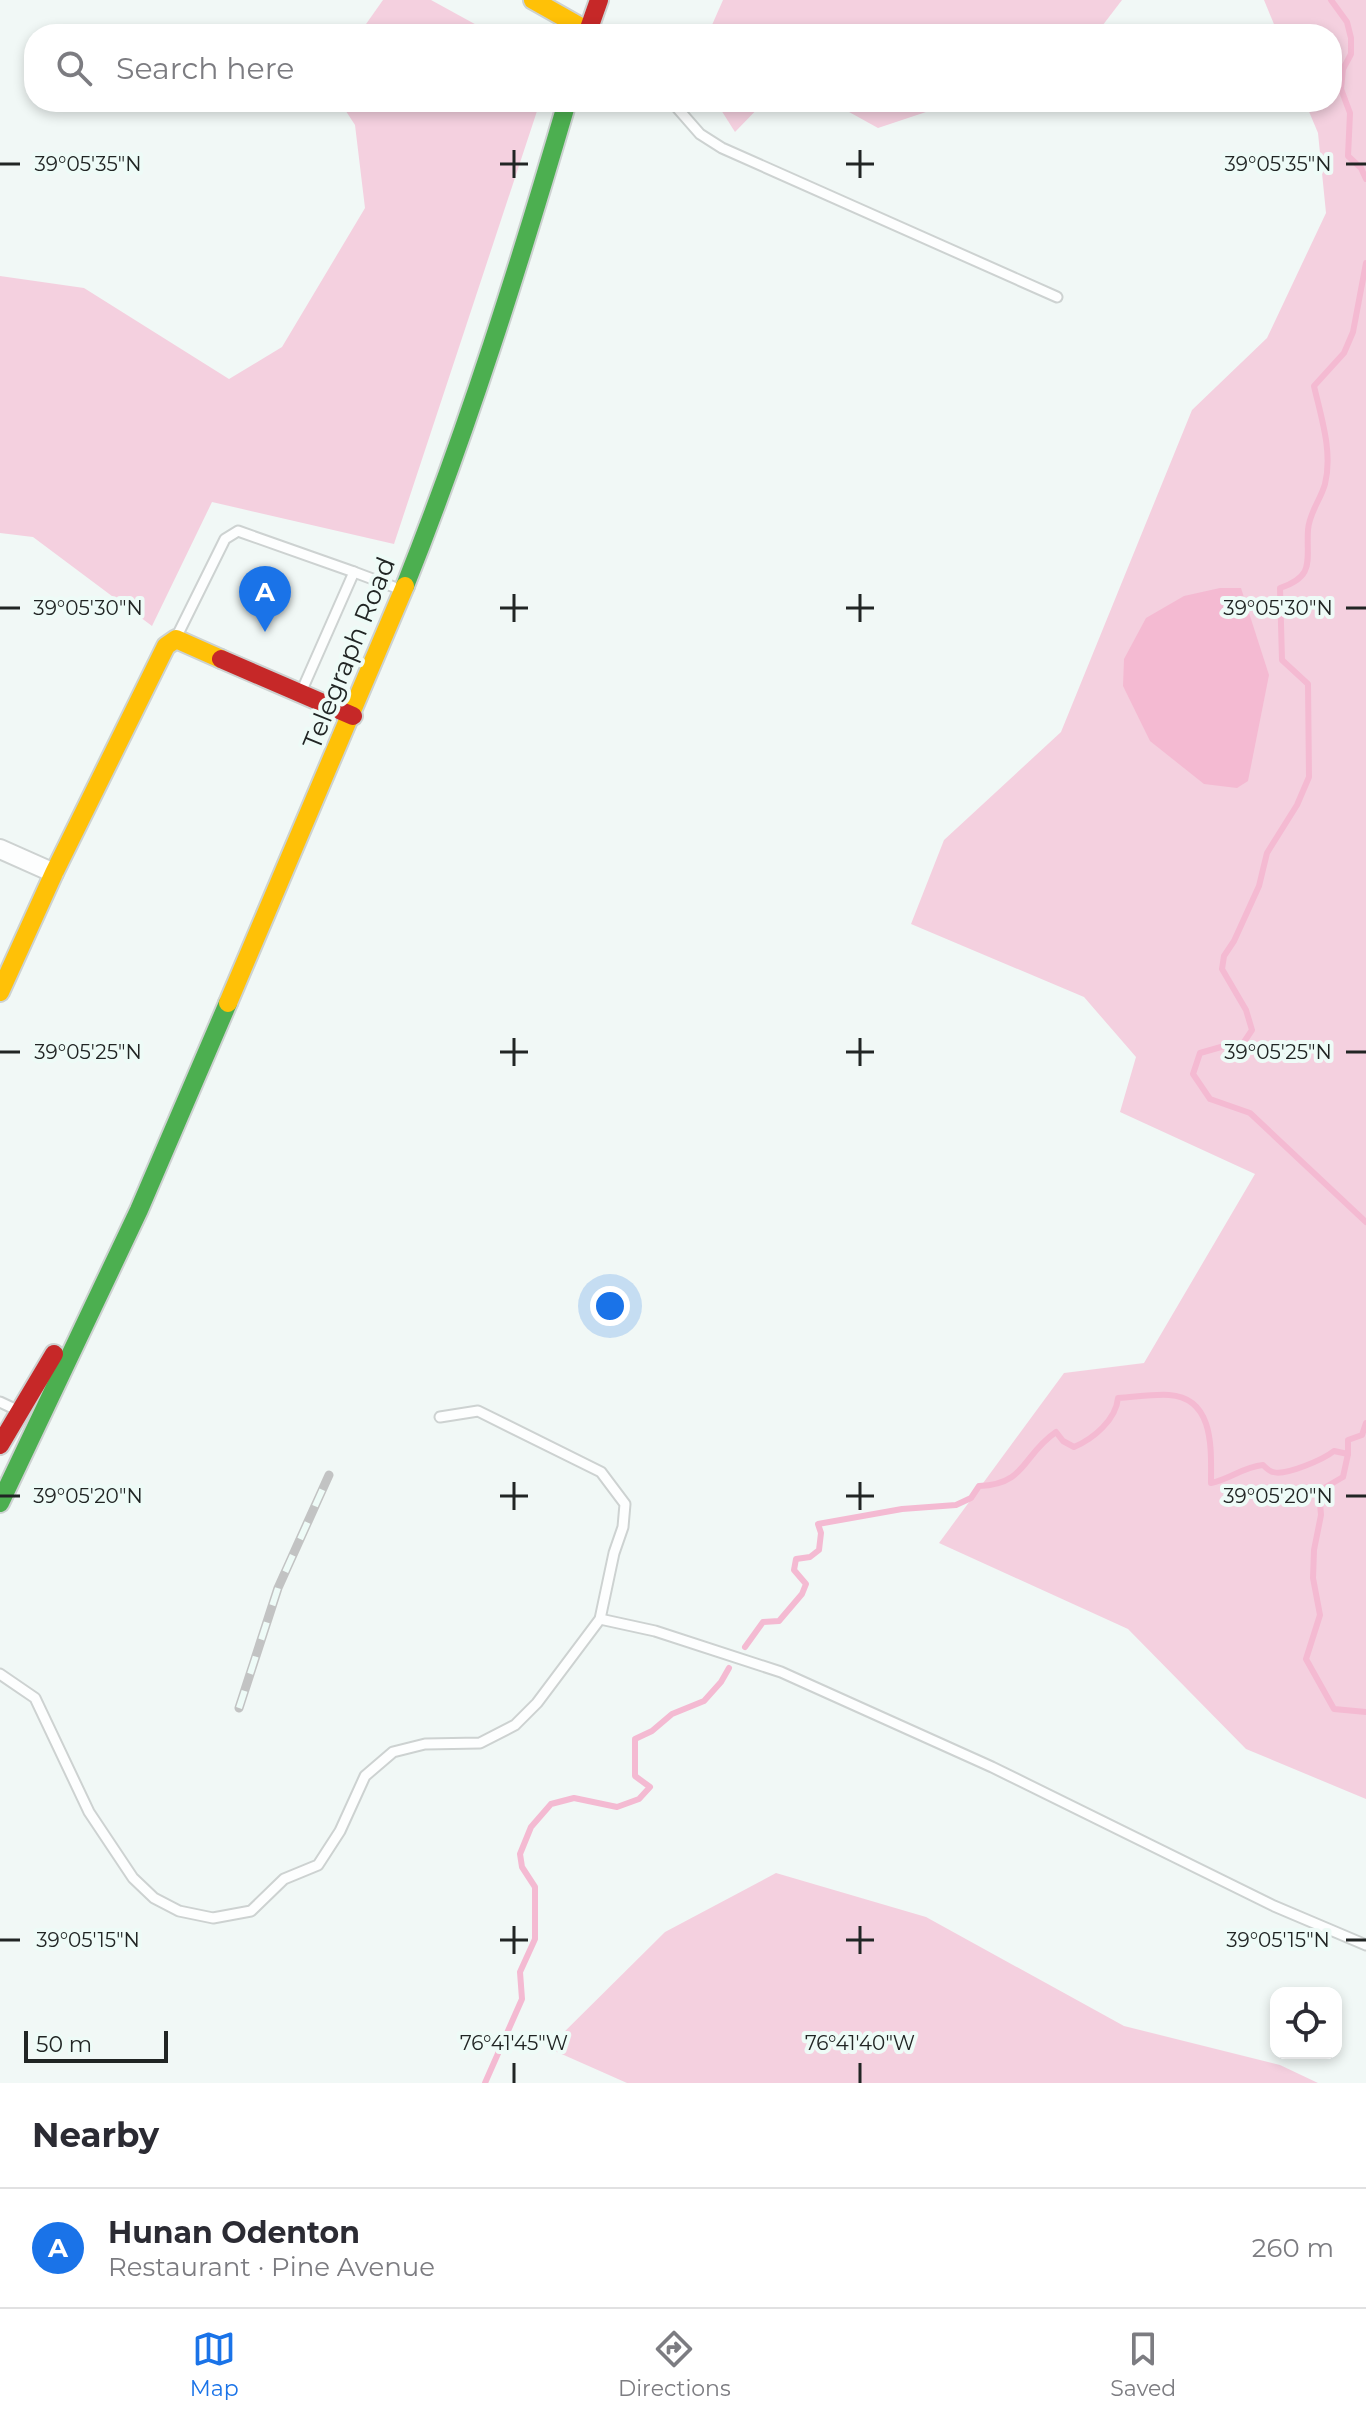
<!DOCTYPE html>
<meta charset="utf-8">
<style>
:root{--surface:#fff;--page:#f2f2f3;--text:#2b2b33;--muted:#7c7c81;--line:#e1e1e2;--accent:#1a73e8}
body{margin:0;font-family:Montserrat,sans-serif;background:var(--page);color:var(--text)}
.controls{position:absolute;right:24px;bottom:24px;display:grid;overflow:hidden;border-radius:16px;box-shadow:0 4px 12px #0003}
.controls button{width:72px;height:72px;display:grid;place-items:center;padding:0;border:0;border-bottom:2px solid var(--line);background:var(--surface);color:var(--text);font:40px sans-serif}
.scale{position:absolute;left:24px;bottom:20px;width:144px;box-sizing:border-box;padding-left:8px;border:4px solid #212524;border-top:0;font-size:22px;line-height:28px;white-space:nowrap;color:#212524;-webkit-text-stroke:6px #eefbf7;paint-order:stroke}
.you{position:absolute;left:610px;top:1306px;width:28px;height:28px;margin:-20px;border:6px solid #fff;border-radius:50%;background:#1a73e8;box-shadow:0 0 0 12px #1a73e833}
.badge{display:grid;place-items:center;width:52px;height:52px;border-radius:50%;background:var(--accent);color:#fff;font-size:26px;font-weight:700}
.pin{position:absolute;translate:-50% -66px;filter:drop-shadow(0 2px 4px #0008)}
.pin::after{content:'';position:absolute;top:42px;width:28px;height:24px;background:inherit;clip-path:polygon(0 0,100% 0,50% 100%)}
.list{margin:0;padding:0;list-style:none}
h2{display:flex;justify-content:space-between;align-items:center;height:104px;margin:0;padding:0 32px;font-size:34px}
h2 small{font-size:26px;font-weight:400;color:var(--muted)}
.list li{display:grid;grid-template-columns:52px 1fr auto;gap:24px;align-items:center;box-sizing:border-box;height:120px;padding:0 32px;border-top:2px solid var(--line)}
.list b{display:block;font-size:30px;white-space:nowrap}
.list p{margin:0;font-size:26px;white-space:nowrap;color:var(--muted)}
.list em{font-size:26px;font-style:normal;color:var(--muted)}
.icon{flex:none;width:44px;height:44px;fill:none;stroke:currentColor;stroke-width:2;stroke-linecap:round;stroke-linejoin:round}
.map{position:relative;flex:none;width:1366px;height:2083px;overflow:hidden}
.search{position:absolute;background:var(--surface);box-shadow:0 4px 12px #0003;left:24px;right:24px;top:24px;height:88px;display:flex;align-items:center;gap:20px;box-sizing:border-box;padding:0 28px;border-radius:32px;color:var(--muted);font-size:30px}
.sheet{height:224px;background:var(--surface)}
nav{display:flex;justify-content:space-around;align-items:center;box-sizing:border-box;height:112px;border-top:2px solid var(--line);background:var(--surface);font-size:22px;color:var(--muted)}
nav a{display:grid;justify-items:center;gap:4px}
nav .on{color:var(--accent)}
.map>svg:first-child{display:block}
.forest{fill:#f4d0df}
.water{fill:#f4bad2}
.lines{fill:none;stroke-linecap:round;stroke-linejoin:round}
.stream{stroke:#f4bad2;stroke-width:6}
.lane-casing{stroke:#cdd2d1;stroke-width:13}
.street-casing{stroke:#cdd2d1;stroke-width:22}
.fast-casing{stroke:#cdd2d1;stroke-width:22}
.slow-casing{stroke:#cdd2d1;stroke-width:22}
.jam-casing{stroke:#cdd2d1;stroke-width:22}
.lane{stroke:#fdfefe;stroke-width:9}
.street{stroke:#fdfefe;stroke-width:18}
.fast{stroke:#4caf50;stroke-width:18}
.slow{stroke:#ffc107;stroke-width:18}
.jam{stroke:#c62828;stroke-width:18}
.rail-casing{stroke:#c2c3c3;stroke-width:9}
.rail{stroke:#eefbf7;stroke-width:6;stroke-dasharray:18;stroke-linecap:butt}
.ticks{fill:none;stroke:#212524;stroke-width:3}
.labels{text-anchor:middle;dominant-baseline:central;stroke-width:8;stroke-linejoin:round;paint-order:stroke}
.street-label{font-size:26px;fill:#212524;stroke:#eefbf7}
.ticks-label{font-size:20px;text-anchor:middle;fill:#212524;stroke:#eefbf7;stroke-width:8;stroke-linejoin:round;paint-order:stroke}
</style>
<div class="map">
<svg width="1366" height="2083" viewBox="0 0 1366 2083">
<rect width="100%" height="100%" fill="#f1f8f6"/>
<g class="forest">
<path d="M 383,0 L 431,0 L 493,34 L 359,34 Z"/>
<path d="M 723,0 L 1122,0 L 1096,34 L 708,34 Z"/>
<path d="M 1264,0 L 1366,0 L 1366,1799 L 1246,1749 L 1128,1629 L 939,1543 L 1064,1373 L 1144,1363 L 1255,1174 L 1120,1112 L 1136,1057 L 1084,997 L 911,924 L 944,840 L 1061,732 L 1192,410 L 1267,338 L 1326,213 L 1318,133 L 1305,102 L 1332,102 L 1332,34 L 1278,34 Z"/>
<path d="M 340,102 L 540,102 L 394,544 L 212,502 L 152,626 L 33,537 L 0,533 L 0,276 L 84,288 L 229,379 L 282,347 L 365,208 L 355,125 Z"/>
<path d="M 716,102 L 764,102 L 735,132 Z"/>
<path d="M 831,102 L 956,102 L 878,128 Z"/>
<path d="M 776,1873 L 926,1917 L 1124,2026 L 1280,2065 L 1318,2083 L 627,2083 L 548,2048 L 665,1932 Z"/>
</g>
<path class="water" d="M 1220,588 L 1241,588 L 1269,675 L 1248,781 L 1237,788 L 1204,784 L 1150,741 L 1123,686 L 1124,659 L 1146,618 L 1184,596 Z"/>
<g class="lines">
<g class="stream">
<path d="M 1331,0 L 1347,22 L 1351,38 L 1351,54 L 1343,69 L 1341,89 L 1350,113 L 1348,156 L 1361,168 L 1366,179"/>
<path d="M 1366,263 L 1353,332 L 1344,353 L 1314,386 C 1321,417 1333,452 1325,484 C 1321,499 1309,513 1308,530 C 1306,560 1316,576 1280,588 L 1282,660 L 1308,684 L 1309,777 L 1297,805 L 1267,853 L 1259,886 L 1234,941 L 1224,956 L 1222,969 L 1246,1010 L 1252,1030 L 1242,1045 L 1221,1047 L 1200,1053 L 1193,1074 L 1210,1099 L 1250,1113 L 1366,1222"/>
<path d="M 1366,1423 L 1362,1435 L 1348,1440 L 1348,1454 L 1343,1477 L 1319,1491 L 1321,1515 L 1314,1550 L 1313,1578 L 1320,1615 L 1306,1659 L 1334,1709 L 1366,1712"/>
<path d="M 745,1647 L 763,1622 L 779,1621 L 802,1594 L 806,1584 L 794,1570 L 796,1559 L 810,1557 L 819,1550 L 821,1533 L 818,1524 L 902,1509 L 956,1505 L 971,1498 L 979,1486 C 1027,1484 1022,1455 1056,1432 L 1063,1441 L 1074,1447 C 1093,1439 1116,1420 1118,1398 C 1135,1397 1153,1394 1169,1395 C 1215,1398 1211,1450 1211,1483 C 1230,1479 1243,1467 1263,1465 C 1265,1467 1270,1472 1273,1472 C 1286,1476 1324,1459 1334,1451 L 1348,1454"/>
<path d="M 485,2083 L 522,1999 L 520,1972 L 535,1939 L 535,1887 L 522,1867 L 520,1854 L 531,1827 L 551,1804 L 574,1798 L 617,1807 L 639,1799 L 650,1787 L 635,1776 L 635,1739 L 652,1731 L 672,1714 L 704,1701 L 721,1682 L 729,1668"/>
</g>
<defs>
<g id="lane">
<path d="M 672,102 L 700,134 L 722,148 L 1057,297"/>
<path d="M 176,638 L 225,539 L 238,531 L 354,572"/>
<path d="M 302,690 L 354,572 L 402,590"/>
<path d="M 0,1402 L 17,1410"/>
<path d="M 600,1619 L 655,1631 L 781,1672 L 992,1767 L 1274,1906 L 1366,1945"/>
<path d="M 0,1674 L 35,1698 L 89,1812 L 133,1878 L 154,1898 L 179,1911 L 213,1918 L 251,1911 L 284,1879 L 318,1865 L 340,1831 L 365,1776 L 393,1752 L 425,1744 L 480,1743 L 515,1725 L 537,1703 L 600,1619 L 614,1553 L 623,1527 L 625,1504 L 601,1472 L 478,1411 L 440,1417"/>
</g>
<path id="street" d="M 0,849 L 54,873"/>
<g id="fast">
<path d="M 405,586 C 468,428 519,266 567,102"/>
<path d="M 0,1503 L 139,1210 L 228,1003"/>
</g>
<g id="slow">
<path d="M 533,0 L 588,31"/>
<path d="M 0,992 L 54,873 L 166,646 L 176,639 L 221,659"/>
<path d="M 228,1003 L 405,586"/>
</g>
<g id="jam">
<path d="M 587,34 L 599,0"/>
<path d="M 221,659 L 353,716"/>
<path d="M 0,1445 L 54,1354"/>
</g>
</defs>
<use href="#lane" class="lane-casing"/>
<use href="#street" class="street-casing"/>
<use href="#fast" class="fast-casing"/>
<use href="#slow" class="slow-casing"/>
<use href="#jam" class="jam-casing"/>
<use href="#lane" class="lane"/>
<use href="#street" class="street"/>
<use href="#fast" class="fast"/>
<use href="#slow" class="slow"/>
<use href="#jam" class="jam"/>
<defs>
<path id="rail" d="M 239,1708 L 278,1588 L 329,1475"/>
</defs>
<use href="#rail" class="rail-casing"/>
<use href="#rail" class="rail"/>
</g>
<path class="ticks" d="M 514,150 L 514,178M 860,150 L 860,178M 0,164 L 20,164M 500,164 L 528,164M 846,164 L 874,164M 1346,164 L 1366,164M 514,594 L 514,622M 860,594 L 860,622M 0,608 L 20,608M 500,608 L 528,608M 846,608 L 874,608M 1346,608 L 1366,608M 514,1038 L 514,1066M 860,1038 L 860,1066M 0,1052 L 20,1052M 500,1052 L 528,1052M 846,1052 L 874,1052M 1346,1052 L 1366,1052M 514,1482 L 514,1510M 860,1482 L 860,1510M 0,1496 L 20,1496M 500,1496 L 528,1496M 846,1496 L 874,1496M 1346,1496 L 1366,1496M 514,1926 L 514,1954M 860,1926 L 860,1954M 0,1940 L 20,1940M 500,1940 L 528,1940M 846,1940 L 874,1940M 1346,1940 L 1366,1940M 514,2063 L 514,2083M 860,2063 L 860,2083"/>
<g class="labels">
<g class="street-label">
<text transform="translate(349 653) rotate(-68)">Telegraph Road</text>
</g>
</g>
<g class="ticks-label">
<text x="88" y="171">39°05'35"N</text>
<text x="1278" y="171">39°05'35"N</text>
<text x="88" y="615">39°05'30"N</text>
<text x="1278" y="615">39°05'30"N</text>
<text x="88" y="1059">39°05'25"N</text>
<text x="1278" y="1059">39°05'25"N</text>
<text x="88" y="1503">39°05'20"N</text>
<text x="1278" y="1503">39°05'20"N</text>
<text x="88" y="1947">39°05'15"N</text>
<text x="1278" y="1947">39°05'15"N</text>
<text x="514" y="2050">76°41'45"W</text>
<text x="860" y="2050">76°41'40"W</text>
</g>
</svg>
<div class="controls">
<button><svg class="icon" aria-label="locate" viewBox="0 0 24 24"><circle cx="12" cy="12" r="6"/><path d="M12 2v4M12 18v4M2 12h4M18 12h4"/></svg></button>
</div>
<div class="scale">50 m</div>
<div class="you"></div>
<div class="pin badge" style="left:265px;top:632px">A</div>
<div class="search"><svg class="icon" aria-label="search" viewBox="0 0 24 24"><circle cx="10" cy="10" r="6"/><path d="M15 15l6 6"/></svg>Search here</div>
</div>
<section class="sheet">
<h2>Nearby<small></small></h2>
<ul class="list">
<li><span class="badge">A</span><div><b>Hunan Odenton</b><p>Restaurant · Pine Avenue</p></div><em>260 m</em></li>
</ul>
</section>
<nav>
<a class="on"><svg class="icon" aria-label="map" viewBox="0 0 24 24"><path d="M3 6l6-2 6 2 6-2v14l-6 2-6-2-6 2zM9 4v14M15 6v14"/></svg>Map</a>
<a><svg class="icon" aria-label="directions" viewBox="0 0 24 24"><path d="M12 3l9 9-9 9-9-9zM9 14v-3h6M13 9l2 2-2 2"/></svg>Directions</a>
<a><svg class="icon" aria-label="saved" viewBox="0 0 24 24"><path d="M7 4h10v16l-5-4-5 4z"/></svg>Saved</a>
</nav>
